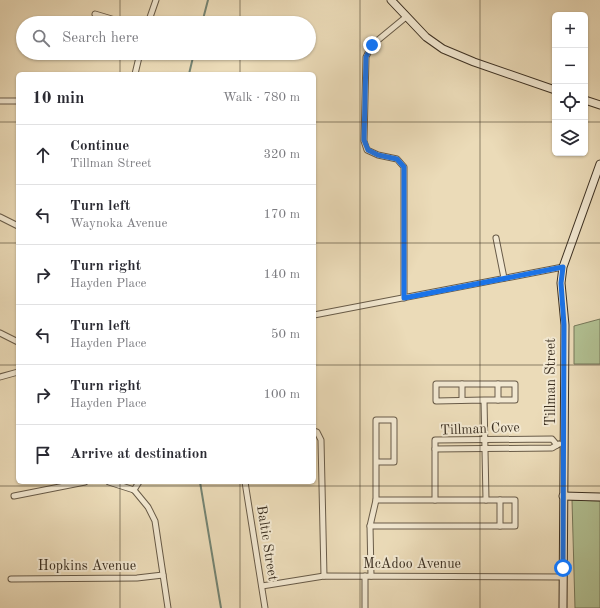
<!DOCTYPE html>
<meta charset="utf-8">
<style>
:root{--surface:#fff;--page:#f2f2f3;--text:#2b2b33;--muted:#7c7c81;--line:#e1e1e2}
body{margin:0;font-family:"Old Standard TT",serif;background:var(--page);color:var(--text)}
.controls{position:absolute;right:12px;top:12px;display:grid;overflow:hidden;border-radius:6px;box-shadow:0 1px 3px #0004}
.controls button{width:36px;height:36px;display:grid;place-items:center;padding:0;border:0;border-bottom:1px solid var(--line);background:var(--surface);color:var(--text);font:20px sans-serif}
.stop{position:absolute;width:12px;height:12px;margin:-9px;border:3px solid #1a73e8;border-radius:50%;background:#fff}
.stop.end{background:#1a73e8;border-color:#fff;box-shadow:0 1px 4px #0008}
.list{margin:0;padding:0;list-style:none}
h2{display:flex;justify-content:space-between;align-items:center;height:52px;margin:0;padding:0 16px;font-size:17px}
h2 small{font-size:13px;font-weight:400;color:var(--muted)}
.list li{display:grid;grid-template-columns:26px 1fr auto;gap:12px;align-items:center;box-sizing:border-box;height:60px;padding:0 16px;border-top:1px solid var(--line)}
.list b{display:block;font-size:15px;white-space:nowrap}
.list p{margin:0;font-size:13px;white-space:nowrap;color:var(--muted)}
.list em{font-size:13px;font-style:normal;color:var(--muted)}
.icon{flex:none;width:22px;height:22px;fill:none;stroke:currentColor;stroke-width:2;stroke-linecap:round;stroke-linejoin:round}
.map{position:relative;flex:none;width:600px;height:608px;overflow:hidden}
.search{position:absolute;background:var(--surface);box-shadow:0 1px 3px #0004;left:16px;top:16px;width:300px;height:44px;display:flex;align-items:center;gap:10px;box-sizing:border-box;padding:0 14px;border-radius:22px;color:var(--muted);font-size:15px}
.panel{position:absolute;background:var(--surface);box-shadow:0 1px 3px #0004;left:16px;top:72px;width:300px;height:412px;border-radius:6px}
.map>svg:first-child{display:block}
.green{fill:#b2c193;stroke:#77785a}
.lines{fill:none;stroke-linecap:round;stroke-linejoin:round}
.stream{stroke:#748473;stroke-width:2}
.street-casing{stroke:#685b48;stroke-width:7}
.secondary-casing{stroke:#3c3022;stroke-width:9}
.street{stroke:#f2e8d1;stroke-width:5}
.secondary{stroke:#f2e8d1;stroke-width:7}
.route{stroke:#1a73e8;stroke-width:5}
.grid{fill:none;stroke:#3c3022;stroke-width:1;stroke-opacity:0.55}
.labels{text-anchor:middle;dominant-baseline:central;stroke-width:4;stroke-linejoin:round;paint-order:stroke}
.street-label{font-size:14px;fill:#3c3022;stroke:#f2e8d1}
</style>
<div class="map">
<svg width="600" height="608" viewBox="0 0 600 608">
<rect width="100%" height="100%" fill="#ebdbb8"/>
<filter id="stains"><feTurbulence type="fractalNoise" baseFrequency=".005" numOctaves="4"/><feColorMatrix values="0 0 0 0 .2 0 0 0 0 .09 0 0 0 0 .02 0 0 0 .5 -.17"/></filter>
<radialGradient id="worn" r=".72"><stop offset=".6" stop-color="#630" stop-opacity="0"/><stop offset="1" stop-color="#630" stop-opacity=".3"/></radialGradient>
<g class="green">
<path d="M 600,319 L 600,364 L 574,364 L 574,326 Z"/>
<path d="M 572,500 L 600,501 L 600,608 L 575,608 Z"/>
</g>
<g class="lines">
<g class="stream">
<path d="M 202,23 L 208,0"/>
<path d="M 189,74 L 194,53"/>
<path d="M 200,482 L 221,608"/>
</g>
<defs>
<g id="street">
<path d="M 95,14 L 125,23"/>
<path d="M 148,23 L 156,0"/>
<path d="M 135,74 L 140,53"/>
<path d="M 0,101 L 18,101"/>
<path d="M 0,217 L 18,226"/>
<path d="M 496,238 L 504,278"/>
<path d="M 404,298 L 404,167 L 397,159 L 378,155 L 367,150 L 364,141 L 366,57 L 372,45 L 406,17"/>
<path d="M 314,315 L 563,267"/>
<path d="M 0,333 L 18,342"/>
<path d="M 0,377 L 18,372"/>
<path d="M 498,384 L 498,400"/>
<path d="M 462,400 L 462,384"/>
<path d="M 484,400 L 436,401 L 436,384 L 515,384 L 515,400 L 484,400 L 486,500"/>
<path d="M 314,431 L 317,432 L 321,440 L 324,576"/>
<path d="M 435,449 L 552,448 L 557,445 L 559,444"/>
<path d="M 377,462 L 394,462 L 394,420 L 376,420 L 376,500 L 370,526 L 515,526 L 515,500 L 435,500 L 435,440 L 552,439 L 557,445"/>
<path d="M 109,482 L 134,490"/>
<path d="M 245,482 L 265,608"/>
<path d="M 134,490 L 148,507 L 155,521 L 168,608"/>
<path d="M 134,490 L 139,482"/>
<path d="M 14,496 L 85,482"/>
<path d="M 376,500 L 435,500"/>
<path d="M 500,500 L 500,526"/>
<path d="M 370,526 L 371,576"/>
<path d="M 11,579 L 137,578 L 163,575"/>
<path d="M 262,586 L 324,576 L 563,577"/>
<path d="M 365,608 L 365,576"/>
</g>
<g id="secondary">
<path d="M 391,0 L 426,37 L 443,49 L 474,62 L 555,90"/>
<path d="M 585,100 L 600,105"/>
<path d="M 563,496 L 600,497"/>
<path d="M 563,608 L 565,325 L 561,283 L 563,267 L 600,164"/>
</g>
</defs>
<use href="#street" class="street-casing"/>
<use href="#secondary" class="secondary-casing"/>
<use href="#street" class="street"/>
<use href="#secondary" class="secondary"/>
</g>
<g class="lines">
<path class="route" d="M 372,45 L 366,57 L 364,140 L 368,150 L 378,155 L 397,159 L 404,167 L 404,298 L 563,267 L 561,283 L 564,325 L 563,568"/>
</g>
<path class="grid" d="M 120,0 L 120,23M 240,0 L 240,23M 360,0 L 360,608M 480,0 L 480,608M 120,53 L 120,74M 240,53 L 240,74M 0,122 L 18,122M 314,122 L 555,122M 585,122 L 600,122M 0,243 L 18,243M 314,243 L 600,243M 0,365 L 18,365M 314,365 L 600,365M 120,482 L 120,608M 240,482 L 240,608M 0,486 L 600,486"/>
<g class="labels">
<g class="street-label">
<text transform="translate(551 382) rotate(-90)">Tillman Street</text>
<text transform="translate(480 429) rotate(-2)">Tillman Cove</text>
<text transform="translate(267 543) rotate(81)">Baltic Street</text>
<text x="412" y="564">McAdoo Avenue</text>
<text x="87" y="566">Hopkins Avenue</text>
</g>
</g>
<rect width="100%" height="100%" filter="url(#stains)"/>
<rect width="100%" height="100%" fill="url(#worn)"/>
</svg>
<div class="controls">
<button>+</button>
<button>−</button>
<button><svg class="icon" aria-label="locate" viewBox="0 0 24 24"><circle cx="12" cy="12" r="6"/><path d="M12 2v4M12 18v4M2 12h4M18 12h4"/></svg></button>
<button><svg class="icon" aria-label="layers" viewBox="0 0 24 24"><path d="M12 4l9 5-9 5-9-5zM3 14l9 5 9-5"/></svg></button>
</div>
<div class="stop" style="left:563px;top:568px"></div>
<div class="stop end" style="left:372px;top:45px"></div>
<div class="search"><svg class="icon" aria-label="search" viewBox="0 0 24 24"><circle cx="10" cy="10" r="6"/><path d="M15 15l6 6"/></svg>Search here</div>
<section class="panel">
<h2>10 min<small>Walk · 780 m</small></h2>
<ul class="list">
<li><svg class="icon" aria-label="ahead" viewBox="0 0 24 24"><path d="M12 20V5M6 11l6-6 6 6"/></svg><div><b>Continue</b><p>Tillman Street</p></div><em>320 m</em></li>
<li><svg class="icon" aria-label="left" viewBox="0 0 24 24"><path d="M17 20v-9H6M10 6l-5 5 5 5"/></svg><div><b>Turn left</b><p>Waynoka Avenue</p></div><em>170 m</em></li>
<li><svg class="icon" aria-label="right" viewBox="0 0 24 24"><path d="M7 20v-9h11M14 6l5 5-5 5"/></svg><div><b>Turn right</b><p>Hayden Place</p></div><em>140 m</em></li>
<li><svg class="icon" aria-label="left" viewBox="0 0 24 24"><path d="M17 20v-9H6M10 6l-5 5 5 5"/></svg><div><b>Turn left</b><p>Hayden Place</p></div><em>50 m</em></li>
<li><svg class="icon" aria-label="right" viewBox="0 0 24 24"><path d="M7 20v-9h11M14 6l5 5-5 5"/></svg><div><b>Turn right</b><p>Hayden Place</p></div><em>100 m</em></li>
<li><svg class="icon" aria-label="arrive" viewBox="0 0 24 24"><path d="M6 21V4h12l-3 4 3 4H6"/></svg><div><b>Arrive at destination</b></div></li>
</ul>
</section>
</div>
